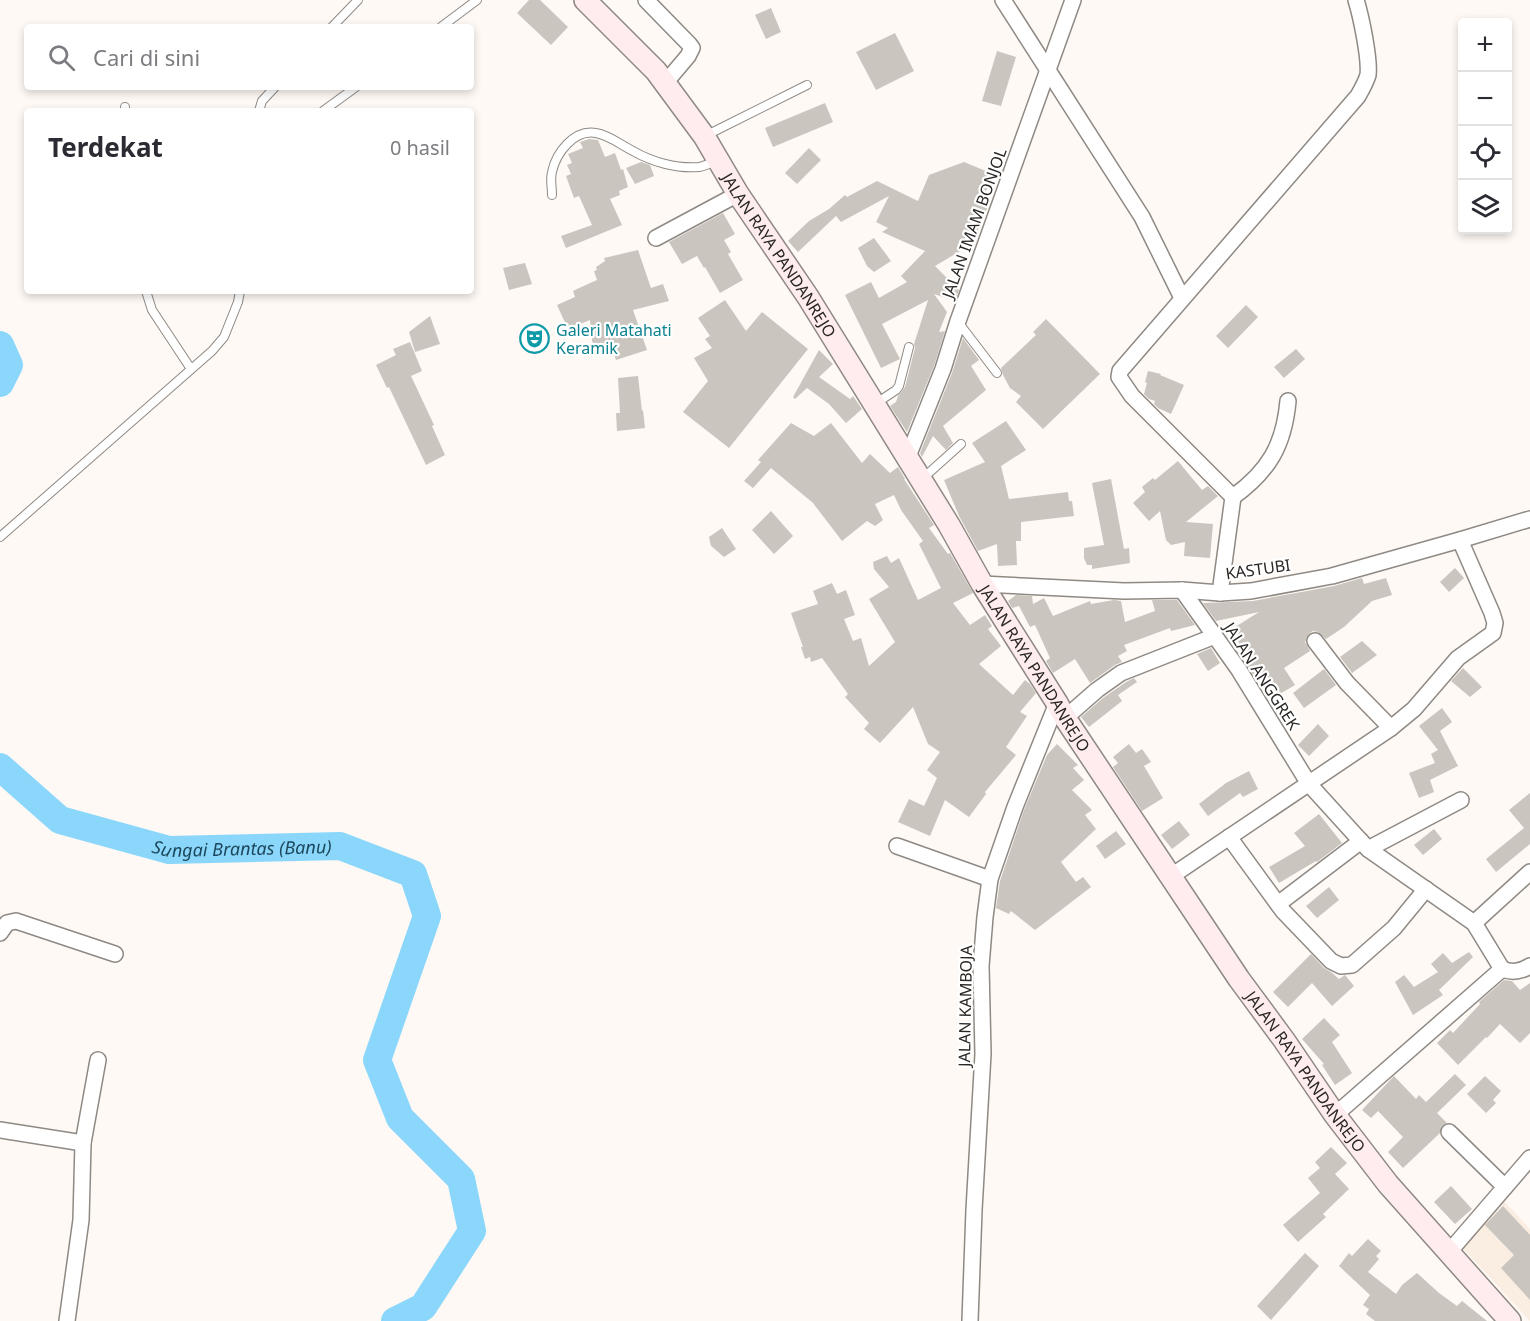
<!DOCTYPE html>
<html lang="id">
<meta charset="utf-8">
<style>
:root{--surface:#fff;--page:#f2f2f3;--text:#2b2b33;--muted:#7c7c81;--line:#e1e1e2}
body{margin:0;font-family:"Noto Sans",sans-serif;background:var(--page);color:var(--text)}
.controls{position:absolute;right:18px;top:18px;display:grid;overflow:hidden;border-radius:6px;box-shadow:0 3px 9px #0003}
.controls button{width:54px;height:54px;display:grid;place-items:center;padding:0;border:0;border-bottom:2px solid var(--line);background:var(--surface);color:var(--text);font:30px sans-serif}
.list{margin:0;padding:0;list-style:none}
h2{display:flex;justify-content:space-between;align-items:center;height:78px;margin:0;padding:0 24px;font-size:26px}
h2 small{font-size:20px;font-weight:400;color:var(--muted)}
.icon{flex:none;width:33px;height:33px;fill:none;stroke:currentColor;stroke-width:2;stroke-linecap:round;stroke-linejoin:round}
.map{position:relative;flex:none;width:1530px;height:1321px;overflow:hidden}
.search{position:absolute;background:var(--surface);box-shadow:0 3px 9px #0003;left:24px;top:24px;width:450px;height:66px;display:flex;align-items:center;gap:15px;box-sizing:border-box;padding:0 21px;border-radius:6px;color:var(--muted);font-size:22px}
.panel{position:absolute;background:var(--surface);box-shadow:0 3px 9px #0003;left:24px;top:108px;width:450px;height:186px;border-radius:6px}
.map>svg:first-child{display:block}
.built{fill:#faede1}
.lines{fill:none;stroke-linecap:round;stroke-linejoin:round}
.river{stroke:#8bd7fc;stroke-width:28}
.building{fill:#cac5be}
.lane-casing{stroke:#8f8984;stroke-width:10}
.street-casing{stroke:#8f8984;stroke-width:18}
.secondary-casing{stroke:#8f8984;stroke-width:24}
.lane{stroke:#fff;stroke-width:8}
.street{stroke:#fff;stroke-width:15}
.secondary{stroke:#feecef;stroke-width:21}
.labels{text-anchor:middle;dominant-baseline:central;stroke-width:4.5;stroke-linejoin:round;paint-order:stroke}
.street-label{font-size:16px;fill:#292624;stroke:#fff}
.culture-label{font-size:16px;fill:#0d838f;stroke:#fff;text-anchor:start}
.water-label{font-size:18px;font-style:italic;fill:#1d485b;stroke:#fff}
</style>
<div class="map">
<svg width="1530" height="1321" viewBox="0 0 1530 1321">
<rect width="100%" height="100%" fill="#fef9f4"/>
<path class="built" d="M 1504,1201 L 1530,1229 L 1530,1321 L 1462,1247 Z"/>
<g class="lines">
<g class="river">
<path d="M 0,345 L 9,365 L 0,383"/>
<path id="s1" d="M 0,767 L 60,820 L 169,850 L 340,846 L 413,874 L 427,916 L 377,1060 L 400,1118 L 461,1179 L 472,1231 L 423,1307 L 395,1321"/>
</g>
</g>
<g class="building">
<path d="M 529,0 L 540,0 L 568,27 L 551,45 L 517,13 Z"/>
<path d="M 771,8 L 781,32 L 766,39 L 755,15 Z"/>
<path d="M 895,33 L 914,71 L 876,90 L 856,52 Z"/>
<path d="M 997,51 L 1016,57 L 1001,106 L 982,101 Z"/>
<path d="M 825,103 L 833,122 L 773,147 L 765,128 Z"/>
<path d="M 589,139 L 598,140 L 605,157 L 615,153 L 621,170 L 623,169 L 628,187 L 619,191 L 620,195 L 610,199 L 622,225 L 566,248 L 561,236 L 592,225 L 579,196 L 574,198 L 566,176 L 571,174 L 567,165 L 572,163 L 568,154 L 583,148 L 580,142 Z"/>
<path d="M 809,148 L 821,160 L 797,184 L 785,173 Z"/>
<path d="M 641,162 L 650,165 L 654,176 L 635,184 L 626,168 Z"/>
<path d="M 964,162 L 993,174 L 981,203 L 988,206 L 972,244 L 935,266 L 959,290 L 955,301 L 934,294 L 947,312 L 939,332 L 945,331 L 934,366 L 907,432 L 890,406 L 896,402 L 898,396 L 905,387 L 915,348 L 914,344 L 928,300 L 882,324 L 900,359 L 881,368 L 845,295 L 871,282 L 879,298 L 907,282 L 901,276 L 925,251 L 882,232 L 888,228 L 876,222 L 889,196 L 841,222 L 836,216 L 798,252 L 788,241 L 809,221 L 829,209 L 845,195 L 847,197 L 877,181 L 918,201 L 929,175 Z"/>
<path d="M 723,213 L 735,234 L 724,240 L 731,252 L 728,254 L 743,280 L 720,293 L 705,267 L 704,268 L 697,256 L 682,264 L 669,242 Z"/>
<path d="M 874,238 L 891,261 L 874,272 L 867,266 L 858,248 Z"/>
<path d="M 638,250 L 651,288 L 663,284 L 669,301 L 633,310 L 647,350 L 616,360 L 610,344 L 596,349 L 592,341 L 590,320 L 568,329 L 557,305 L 575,297 L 573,291 L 577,289 L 597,280 L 594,271 L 597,270 L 596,267 L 605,261 L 604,258 Z"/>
<path d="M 525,263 L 532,284 L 509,290 L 503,268 Z"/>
<path d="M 725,300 L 746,331 L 762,312 L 808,349 L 729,448 L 683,412 L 708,381 L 694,358 L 712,348 L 705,339 L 710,336 L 698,318 Z"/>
<path d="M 1246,305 L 1258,317 L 1228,348 L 1216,336 Z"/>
<path d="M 430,316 L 440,344 L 415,352 L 409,332 Z"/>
<path d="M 1046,319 L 1100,374 L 1043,429 L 1016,402 L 1021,396 L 1010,388 L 1003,375 L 1001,368 L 1036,335 L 1033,332 Z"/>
<path d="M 963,338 L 979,360 L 971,366 L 986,390 L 943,426 L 953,443 L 946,450 L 933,436 L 922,457 L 920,453 L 952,373 Z"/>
<path d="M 410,342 L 422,371 L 411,376 L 434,425 L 432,426 L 445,455 L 426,465 L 389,387 L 387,388 L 376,365 L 396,355 L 393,349 Z"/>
<path d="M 1296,349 L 1305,359 L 1284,378 L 1274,367 Z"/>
<path d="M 819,350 L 833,364 L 819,377 L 850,399 L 853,396 L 862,409 L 846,423 L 829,404 L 807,388 L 795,399 L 793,397 Z"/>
<path d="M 1148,371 L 1161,374 L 1160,375 L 1184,385 L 1171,414 L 1158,408 L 1154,404 L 1155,401 L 1149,399 L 1144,394 L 1147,383 L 1145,382 Z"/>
<path d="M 638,376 L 642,411 L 643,410 L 645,428 L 617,431 L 616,413 L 620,413 L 618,378 Z"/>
<path d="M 1006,421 L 1026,450 L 1001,466 L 1009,499 L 1068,492 L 1069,501 L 1072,501 L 1074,516 L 1021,522 L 1021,541 L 1016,541 L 1017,565 L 998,566 L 997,544 L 978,551 L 959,516 L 944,480 L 985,462 L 972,443 Z"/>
<path d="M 791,423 L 814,436 L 831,423 L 862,463 L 870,454 L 890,473 L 898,467 L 905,479 L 904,479 L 934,525 L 929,528 L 948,554 L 950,553 L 973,593 L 953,603 L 970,625 L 985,615 L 992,626 L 988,629 L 1001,646 L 979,664 L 1013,695 L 1025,680 L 1030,684 L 1036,693 L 1020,712 L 1027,716 L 1006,747 L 1016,755 L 985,792 L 986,794 L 969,817 L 945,800 L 930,836 L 898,822 L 909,799 L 924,806 L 937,778 L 927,770 L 940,752 L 928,744 L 913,707 L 880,743 L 864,729 L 869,723 L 845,697 L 848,694 L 822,658 L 811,662 L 810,657 L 805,659 L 801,647 L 803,647 L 791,613 L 818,604 L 813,591 L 832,583 L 837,594 L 846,590 L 855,615 L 844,619 L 853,641 L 861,638 L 869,666 L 895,642 L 869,599 L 889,587 L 874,569 L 873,562 L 887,556 L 891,563 L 899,558 L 918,600 L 941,588 L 919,544 L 923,541 L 901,510 L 894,495 L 875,504 L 883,520 L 875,526 L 867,521 L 842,541 L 813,503 L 771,468 L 753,488 L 744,481 L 761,462 L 758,460 Z"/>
<path d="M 1178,461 L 1202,490 L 1208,486 L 1218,496 L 1186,522 L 1213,524 L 1210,558 L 1184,556 L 1185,542 L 1171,545 L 1166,540 L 1160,511 L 1149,521 L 1133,503 L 1145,492 L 1142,487 L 1153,478 L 1155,480 Z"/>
<path d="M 1111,479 L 1124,549 L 1129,548 L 1130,563 L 1092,569 L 1092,565 L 1087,565 L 1084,558 L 1084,548 L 1104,545 L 1092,483 Z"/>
<path d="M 771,511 L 793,536 L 774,554 L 752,530 Z"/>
<path d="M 722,528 L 736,549 L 724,557 L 711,546 L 709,537 Z"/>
<path d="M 1455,568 L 1464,578 L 1449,592 L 1440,582 Z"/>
<path d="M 1362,578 L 1364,584 L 1386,578 L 1392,595 L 1372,601 L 1344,627 L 1326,639 L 1318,632 L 1313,631 L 1309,634 L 1305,642 L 1310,651 L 1284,668 L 1295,685 L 1273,698 L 1262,680 L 1258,682 L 1245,662 L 1248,661 L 1232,629 L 1259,612 L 1216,621 L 1203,603 L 1253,601 L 1334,586 Z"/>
<path d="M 1016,595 L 1032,596 L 1033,604 L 1044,598 L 1053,616 L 1090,601 L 1091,604 L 1114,600 L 1121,601 L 1125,622 L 1155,611 L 1152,600 L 1177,600 L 1195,625 L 1171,631 L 1170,628 L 1124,645 L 1127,651 L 1118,656 L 1122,662 L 1115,665 L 1090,683 L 1075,659 L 1053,673 L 1046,661 L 1050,658 L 1035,625 L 1030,627 L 1019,606 L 1012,608 L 1008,601 Z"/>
<path d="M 1362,641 L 1377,655 L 1352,673 L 1340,657 Z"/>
<path d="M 1211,648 L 1220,663 L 1208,671 L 1197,654 Z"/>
<path d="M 1463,668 L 1482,687 L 1470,697 L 1451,681 Z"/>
<path d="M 1324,669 L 1336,685 L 1304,708 L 1293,693 Z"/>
<path d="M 1134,678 L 1137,682 L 1118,695 L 1122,701 L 1089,727 L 1081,717 L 1103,698 L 1126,682 Z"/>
<path d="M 1442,708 L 1452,722 L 1440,731 L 1458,766 L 1430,780 L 1434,792 L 1419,798 L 1409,773 L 1435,763 L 1431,754 L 1438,750 L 1419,726 Z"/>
<path d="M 1318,724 L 1329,736 L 1309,756 L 1298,745 Z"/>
<path d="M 1057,744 L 1078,765 L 1073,768 L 1084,780 L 1072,790 L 1092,810 L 1085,815 L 1096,829 L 1061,862 L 1076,882 L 1083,877 L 1091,887 L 1035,930 L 1011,911 L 1009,914 L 996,908 L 1000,881 L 1024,810 L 1047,755 Z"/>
<path d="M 1129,744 L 1136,753 L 1142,749 L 1151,762 L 1144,766 L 1163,798 L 1142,811 L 1113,767 L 1118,763 L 1113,757 Z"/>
<path d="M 1249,771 L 1258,789 L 1243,797 L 1240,793 L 1208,816 L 1199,804 L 1226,783 Z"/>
<path d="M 1530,793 L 1530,844 L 1496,872 L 1486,859 L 1524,828 L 1509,810 Z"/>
<path d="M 1319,814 L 1342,843 L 1317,862 L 1316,861 L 1279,883 L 1269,867 L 1305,846 L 1294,833 Z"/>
<path d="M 1179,821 L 1190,835 L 1172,849 L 1161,835 Z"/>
<path d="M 1434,829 L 1442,839 L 1423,855 L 1414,845 Z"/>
<path d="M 1116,831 L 1126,844 L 1105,859 L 1096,846 Z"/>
<path d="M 1329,887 L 1339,900 L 1317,918 L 1306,906 Z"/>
<path d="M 1469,952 L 1473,957 L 1439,990 L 1443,995 L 1413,1015 L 1395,982 L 1404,975 L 1414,987 L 1438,972 L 1431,964 L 1443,953 L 1452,963 Z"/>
<path d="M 1311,954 L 1324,968 L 1331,972 L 1339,979 L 1345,975 L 1354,986 L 1332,1006 L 1312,983 L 1288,1007 L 1273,992 Z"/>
<path d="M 1504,980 L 1512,981 L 1520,990 L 1530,983 L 1530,1033 L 1520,1043 L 1500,1024 L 1487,1038 L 1486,1037 L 1458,1065 L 1437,1043 L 1450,1030 L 1453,1033 L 1480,1004 L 1479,1002 Z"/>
<path d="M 1324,1018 L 1340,1035 L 1332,1042 L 1352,1073 L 1335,1085 L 1322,1065 L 1324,1064 L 1302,1039 Z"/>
<path d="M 1455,1074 L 1466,1085 L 1437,1113 L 1447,1123 L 1442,1126 L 1440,1133 L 1403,1168 L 1388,1152 L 1403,1137 L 1378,1111 L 1371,1118 L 1362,1110 L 1394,1076 L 1416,1099 L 1419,1095 L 1426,1102 Z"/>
<path d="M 1485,1076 L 1501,1091 L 1493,1100 L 1496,1103 L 1486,1113 L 1467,1094 Z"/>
<path d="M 1331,1147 L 1347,1163 L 1335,1174 L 1349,1189 L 1323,1214 L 1326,1217 L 1298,1242 L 1283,1225 L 1320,1193 L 1308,1178 L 1320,1168 L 1315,1162 Z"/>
<path d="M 1451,1186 L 1472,1209 L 1455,1224 L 1434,1202 Z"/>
<path d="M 1503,1206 L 1530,1235 L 1530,1300 L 1501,1268 L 1514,1255 L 1485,1225 Z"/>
<path d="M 1368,1239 L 1381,1251 L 1376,1256 L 1379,1259 L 1368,1272 L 1396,1294 L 1402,1285 L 1417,1273 L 1439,1293 L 1457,1306 L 1462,1301 L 1487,1321 L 1375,1321 L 1366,1314 L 1369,1309 L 1363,1305 L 1370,1295 L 1339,1266 L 1349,1253 L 1352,1256 Z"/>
<path d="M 1305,1253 L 1319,1266 L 1271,1320 L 1257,1306 Z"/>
</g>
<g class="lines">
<defs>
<g id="lane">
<path d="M 332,27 L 358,0"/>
<path d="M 441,27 L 477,0"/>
<path d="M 125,111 L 125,107"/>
<path d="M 259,111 L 262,101 L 275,87"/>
<path d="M 323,111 L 356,87"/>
<path d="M 705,136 L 807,85"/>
<path d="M 552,195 C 552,187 550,179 552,172 C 556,153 574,129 596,133 C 609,135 621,145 633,151 C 652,162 677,169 699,167 C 705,166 711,163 716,161"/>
<path d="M 146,291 L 152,310 L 191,369"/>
<path d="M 958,322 L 997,373"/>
<path d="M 875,404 L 896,390 L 899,386 L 909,347"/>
<path d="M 922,479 L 961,444"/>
<path d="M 0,537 L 212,351 L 224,337 L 238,302 L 240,291"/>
</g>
<g id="street">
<path d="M 646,0 L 689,44 L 692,48 L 688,56 L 666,82"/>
<path d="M 1003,0 L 1142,217 L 1182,298"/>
<path d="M 656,238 L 738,194"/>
<path d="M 907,459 L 943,369 L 958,321 L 1073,0"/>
<path d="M 1233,497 C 1269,471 1284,445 1288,401"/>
<path d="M 982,584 L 1124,591 L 1182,590 L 1220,593 L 1251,591 L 1332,576 L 1460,540 L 1530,519"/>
<path d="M 1182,590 L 1239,670 L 1309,784 L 1368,849 L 1474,923 L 1502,969 L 1335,1115"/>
<path d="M 1220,593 L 1233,497 L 1132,396 L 1119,377 L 1120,371 L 1358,96 C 1362,89 1366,82 1368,75 C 1370,59 1361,16 1356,0"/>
<path d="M 1065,718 L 1097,690 L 1121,673 L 1215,636"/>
<path d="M 1391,728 L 1414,709 L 1458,658 L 1493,633 L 1495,623 L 1492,613 L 1460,540"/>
<path d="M 1229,837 L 1283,911 L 1331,961 L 1341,966 L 1352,965 L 1394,928 L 1426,889"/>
<path d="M 897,846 L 990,879"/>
<path d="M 1368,849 L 1461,800"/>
<path d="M 1170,877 L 1391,728 L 1347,683 L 1315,641"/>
<path d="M 1278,904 L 1361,841"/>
<path d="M 1474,923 L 1530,872"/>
<path d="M 0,933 L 7,923 L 16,921 L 115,954"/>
<path d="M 1502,969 C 1512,973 1520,972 1530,966"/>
<path d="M 0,1130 L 83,1143"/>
<path d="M 1449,1132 L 1505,1187"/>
<path d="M 1449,1252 L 1530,1158"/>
<path d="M 67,1321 L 81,1220 L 83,1143 L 98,1060"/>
<path d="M 970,1321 L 974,1210 L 983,1054 L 981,966 L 985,917 L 990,879 L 1015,807 L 1057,703"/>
</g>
<g id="secondary">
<path id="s2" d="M 585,0 L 656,71 L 704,136 L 738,194 L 808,297 L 949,525 L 982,584 L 1057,703 L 1065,718 L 1239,979 L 1284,1040 L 1335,1115 L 1388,1184 L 1510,1321"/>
</g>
</defs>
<use href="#lane" class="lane-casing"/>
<use href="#street" class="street-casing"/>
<use href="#secondary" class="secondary-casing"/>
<use href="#lane" class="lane"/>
<use href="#street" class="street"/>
<use href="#secondary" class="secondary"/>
</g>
<defs>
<symbol id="theatre-ring" viewBox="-11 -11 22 22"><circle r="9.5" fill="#fff" stroke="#0f9aa8" stroke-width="1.5"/><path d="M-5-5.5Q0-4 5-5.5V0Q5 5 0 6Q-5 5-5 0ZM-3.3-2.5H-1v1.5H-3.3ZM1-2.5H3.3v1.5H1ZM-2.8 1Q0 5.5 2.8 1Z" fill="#0f9aa8"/></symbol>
</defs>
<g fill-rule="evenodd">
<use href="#theatre-ring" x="518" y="322" width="33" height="33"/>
</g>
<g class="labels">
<g class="street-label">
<text transform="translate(974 223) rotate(-70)">JALAN IMAM BONJOL</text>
<text stroke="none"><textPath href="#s2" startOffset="322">JALAN RAYA PANDANREJO</textPath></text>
<text transform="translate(1258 569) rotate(-8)">KASTUBI</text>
<text stroke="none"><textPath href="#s2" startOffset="808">JALAN RAYA PANDANREJO</textPath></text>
<text transform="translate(1262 676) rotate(57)">JALAN ANGGREK</text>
<text transform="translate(965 1006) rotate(-89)">JALAN KAMBOJA</text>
<text stroke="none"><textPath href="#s2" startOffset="1294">JALAN RAYA PANDANREJO</textPath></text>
</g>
<g class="culture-label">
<text x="556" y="330">Galeri Matahati<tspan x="556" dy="18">Keramik</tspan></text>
</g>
<g class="water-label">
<text stroke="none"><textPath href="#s1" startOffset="266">Sungai Brantas (Banu)</textPath></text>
</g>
</g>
</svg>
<div class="controls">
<button>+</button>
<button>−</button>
<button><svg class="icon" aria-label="locate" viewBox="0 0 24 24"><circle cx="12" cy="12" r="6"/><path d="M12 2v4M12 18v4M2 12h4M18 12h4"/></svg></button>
<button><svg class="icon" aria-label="layers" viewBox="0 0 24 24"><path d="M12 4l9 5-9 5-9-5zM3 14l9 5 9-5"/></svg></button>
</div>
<div class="search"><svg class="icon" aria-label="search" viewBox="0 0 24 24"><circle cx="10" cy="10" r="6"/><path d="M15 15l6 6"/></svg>Cari di sini</div>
<section class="panel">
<h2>Terdekat<small>0 hasil</small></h2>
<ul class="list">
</ul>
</section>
</div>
